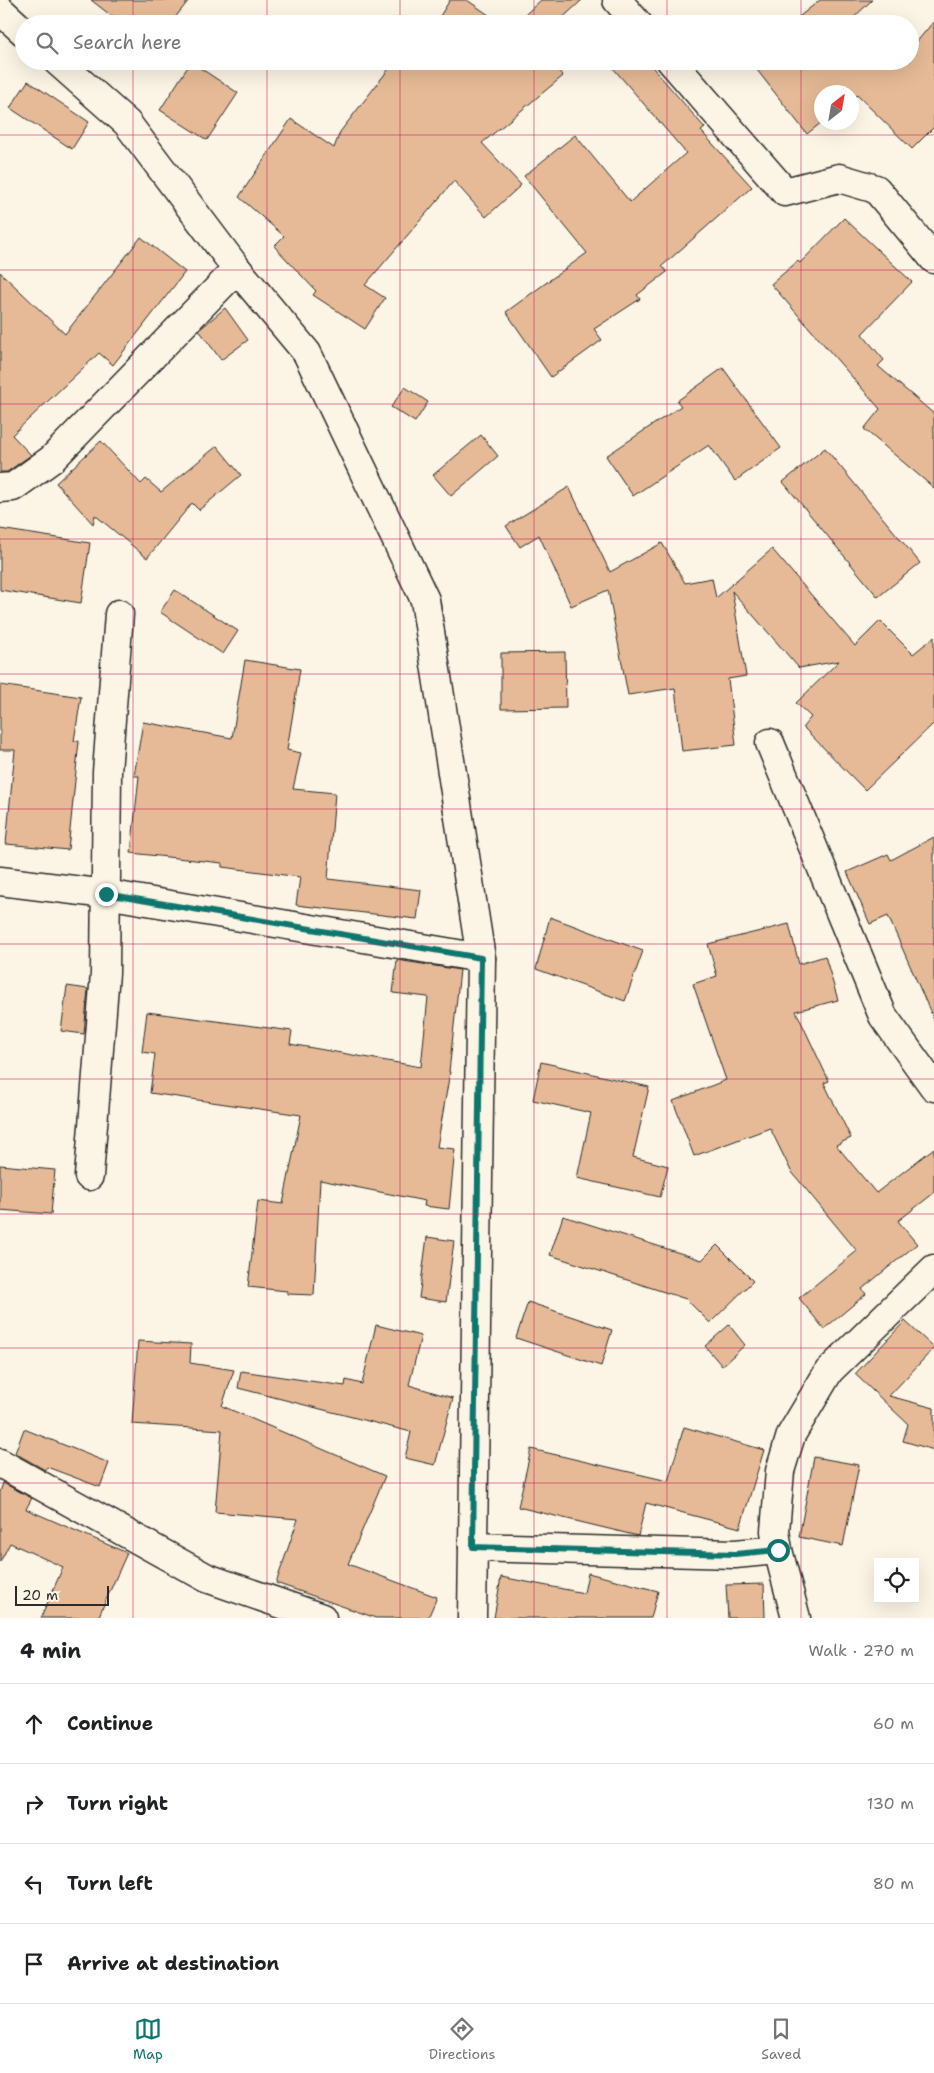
<!DOCTYPE html>
<meta charset="utf-8">
<style>
:root{--surface:#fff;--page:#f2f2f2;--text:#202124;--muted:#757577;--line:#e0e0e0;--accent:#0f766e}
body{margin:0;font-family:"Shantell Sans",sans-serif;background:var(--page);color:var(--text)}
.controls{position:absolute;right:15px;bottom:15px;display:grid;overflow:hidden;border-radius:0px;box-shadow:0 5px 20px #0002}
.controls button{width:45px;height:45px;display:grid;place-items:center;padding:0;border:0;border-bottom:1px solid var(--line);background:var(--surface);color:var(--text);font:25px sans-serif}
.compass{position:absolute;left:814px;top:85px;width:45px;height:45px;border-radius:50%;background:var(--surface);box-shadow:0 5px 20px #0002;rotate:31deg}
.scale{position:absolute;left:15px;bottom:12px;width:94px;box-sizing:border-box;padding-left:5px;border:2px solid #2b2b2b;border-top:0;font-size:14px;line-height:18px;white-space:nowrap;color:#2b2b2b;-webkit-text-stroke:4px #fcf5e5;paint-order:stroke}
.stop{position:absolute;width:15px;height:15px;margin:-11px;border:4px solid #0f766e;border-radius:50%;background:#fff}
.stop.end{background:#0f766e;border-color:#fff;box-shadow:0 1px 5px #0008}
.list{margin:0;padding:0;list-style:none}
h2{display:flex;justify-content:space-between;align-items:center;height:65px;margin:0;padding:0 20px;font-size:21px}
h2 small{font-size:16px;font-weight:400;color:var(--muted)}
.list li{display:grid;grid-template-columns:32px 1fr auto;gap:15px;align-items:center;box-sizing:border-box;height:80px;padding:0 20px;border-top:1px solid var(--line)}
.list b{display:block;font-size:19px;white-space:nowrap}
.list em{font-size:16px;font-style:normal;color:var(--muted)}
.icon{flex:none;width:28px;height:28px;fill:none;stroke:currentColor;stroke-width:2;stroke-linecap:round;stroke-linejoin:round}
.map{position:relative;flex:none;width:934px;height:1618px;overflow:hidden}
.search{position:absolute;background:var(--surface);box-shadow:0 5px 20px #0002;left:15px;right:15px;top:15px;height:55px;display:flex;align-items:center;gap:12px;box-sizing:border-box;padding:0 18px;border-radius:28px;color:var(--muted);font-size:19px}
.sheet{height:385px;background:var(--surface)}
nav{display:flex;justify-content:space-around;align-items:center;box-sizing:border-box;height:70px;border-top:1px solid var(--line);background:var(--surface);font-size:14px;color:var(--muted)}
nav a{display:grid;justify-items:center;gap:2px}
nav .on{color:var(--accent)}
.map>svg:first-child{display:block}
.building{fill:#e6ba96;stroke:#2b2b2b}
.lines{fill:none;stroke-linecap:round;stroke-linejoin:round}
.minor-casing{stroke:#2b2b2b;stroke-width:31}
.tertiary-casing{stroke:#2b2b2b;stroke-width:31}
.minor{stroke:#fcf5e5;stroke-width:28}
.tertiary{stroke:#fcf5e5;stroke-width:28}
.route{stroke:#0f766e;stroke-width:6}
.grid{fill:none;stroke:#c2185b;stroke-width:1;stroke-opacity:0.55}
</style>
<div class="map">
<svg width="934" height="1618" viewBox="0 0 934 1618">
<rect width="100%" height="100%" fill="#fcf5e5"/>
<filter id="ink" filterUnits="userSpaceOnUse"><feTurbulence type="fractalNoise" baseFrequency=".02" numOctaves="2"/><feDisplacementMap in="SourceGraphic" scale="10" xChannelSelector="R" yChannelSelector="G"/><feConvolveMatrix kernelMatrix="1 2 1 2 8 2 1 2 1" color-interpolation-filters="sRGB"/></filter>
<g filter="url(#ink)">
<g class="building">
<path d="M 91,0 L 189,0 L 170,24 L 122,24 Z"/>
<path d="M 450,0 L 467,0 L 502,24 L 435,24 Z"/>
<path d="M 541,0 L 582,0 L 556,24 L 515,24 Z"/>
<path d="M 820,0 L 872,0 L 847,24 L 790,24 Z"/>
<path d="M 934,21 L 934,127 L 912,149 L 857,95 L 852,99 L 852,92 L 822,92 L 822,122 L 807,134 L 750,61 L 910,61 L 910,50 Z"/>
<path d="M 395,61 L 550,61 L 563,76 L 482,143 L 521,185 L 486,217 L 454,181 L 365,285 L 385,298 L 365,329 L 313,295 L 316,291 L 274,246 L 284,236 L 239,197 L 291,119 L 334,148 L 340,132 Z"/>
<path d="M 607,61 L 647,61 L 705,128 L 701,131 L 752,187 L 662,266 L 667,272 L 637,295 L 640,299 L 594,329 L 602,340 L 551,377 L 506,312 L 587,253 L 524,176 L 575,135 L 630,202 L 686,153 Z"/>
<path d="M 191,62 L 238,93 L 207,140 L 160,110 Z"/>
<path d="M 28,81 L 89,122 L 72,149 L 10,108 Z"/>
<path d="M 844,218 L 912,282 L 862,334 L 884,360 L 878,366 L 934,414 L 934,488 L 864,429 L 880,409 L 771,284 L 798,261 L 800,263 Z"/>
<path d="M 141,237 L 185,272 L 113,365 L 99,353 L 12,435 L 31,455 L 7,472 L 0,472 L 0,272 L 65,334 Z"/>
<path d="M 225,308 L 248,340 L 221,360 L 199,330 Z"/>
<path d="M 723,368 L 781,448 L 735,481 L 709,445 L 633,496 L 606,456 L 681,406 L 677,401 Z"/>
<path d="M 405,387 L 428,402 L 415,422 L 391,407 Z"/>
<path d="M 481,435 L 498,456 L 451,496 L 433,475 Z"/>
<path d="M 101,441 L 141,484 L 146,479 L 161,492 L 217,446 L 241,475 L 199,510 L 192,503 L 147,558 L 95,515 L 93,524 L 56,483 Z"/>
<path d="M 825,448 L 920,563 L 878,597 L 783,482 Z"/>
<path d="M 569,487 L 610,572 L 662,543 L 685,583 L 712,578 L 716,598 L 772,549 L 855,646 L 880,621 L 913,654 L 934,637 L 934,723 L 865,790 L 803,727 L 811,717 L 796,703 L 839,661 L 799,668 L 732,591 L 746,676 L 728,679 L 736,745 L 682,751 L 675,688 L 628,695 L 608,590 L 571,606 L 539,535 L 520,547 L 506,526 Z"/>
<path d="M 0,529 L 90,543 L 81,603 L 0,590 Z"/>
<path d="M 175,590 L 238,631 L 223,654 L 160,612 Z"/>
<path d="M 565,652 L 566,708 L 501,709 L 501,653 Z"/>
<path d="M 245,660 L 300,669 L 287,750 L 301,753 L 293,789 L 335,793 L 328,879 L 421,890 L 417,919 L 296,905 L 300,877 L 222,867 L 222,863 L 131,853 L 139,776 L 134,776 L 143,722 L 232,738 Z"/>
<path d="M 0,685 L 81,697 L 74,741 L 79,741 L 68,850 L 6,844 L 15,750 L 0,750 Z"/>
<path d="M 934,837 L 934,1020 L 888,916 L 870,924 L 847,872 L 888,854 L 891,860 Z"/>
<path d="M 550,917 L 643,951 L 625,1001 L 536,969 Z"/>
<path d="M 789,924 L 799,964 L 825,956 L 838,1000 L 796,1011 L 829,1081 L 824,1083 L 851,1138 L 836,1145 L 876,1193 L 934,1148 L 934,1193 L 898,1221 L 917,1244 L 862,1289 L 866,1294 L 824,1329 L 799,1298 L 857,1251 L 791,1171 L 770,1128 L 694,1156 L 673,1101 L 726,1080 L 693,984 L 717,976 L 708,944 Z"/>
<path d="M 397,960 L 460,970 L 449,1072 L 450,1072 L 437,1147 L 455,1149 L 449,1209 L 424,1206 L 425,1201 L 320,1180 L 314,1295 L 287,1294 L 287,1291 L 248,1287 L 258,1201 L 283,1204 L 301,1115 L 150,1093 L 155,1054 L 142,1052 L 147,1012 L 292,1031 L 290,1044 L 421,1067 L 428,997 L 393,993 Z"/>
<path d="M 67,986 L 88,989 L 84,1034 L 61,1031 Z"/>
<path d="M 541,1062 L 649,1087 L 633,1157 L 668,1166 L 660,1197 L 577,1178 L 591,1113 L 533,1100 Z"/>
<path d="M 0,1165 L 55,1170 L 51,1214 L 0,1210 Z"/>
<path d="M 563,1216 L 702,1260 L 717,1245 L 753,1281 L 710,1323 L 686,1299 L 550,1255 Z"/>
<path d="M 427,1237 L 454,1241 L 446,1302 L 419,1298 Z"/>
<path d="M 528,1302 L 612,1330 L 601,1366 L 516,1338 Z"/>
<path d="M 905,1321 L 934,1348 L 889,1396 L 934,1408 L 934,1450 L 903,1441 L 908,1424 L 855,1374 Z"/>
<path d="M 376,1325 L 421,1336 L 409,1385 L 453,1398 L 435,1465 L 405,1458 L 411,1432 L 238,1388 L 241,1371 L 345,1386 L 346,1380 L 362,1384 Z"/>
<path d="M 729,1325 L 745,1345 L 722,1366 L 705,1346 Z"/>
<path d="M 138,1341 L 191,1344 L 190,1363 L 234,1370 L 222,1406 L 385,1476 L 348,1564 L 437,1597 L 428,1618 L 376,1618 L 276,1583 L 298,1519 L 215,1512 L 222,1430 L 132,1424 Z"/>
<path d="M 684,1427 L 764,1450 L 740,1528 L 646,1503 L 638,1536 L 518,1507 L 531,1449 L 668,1481 Z"/>
<path d="M 24,1429 L 109,1463 L 100,1487 L 47,1467 L 45,1470 L 15,1453 Z"/>
<path d="M 814,1457 L 859,1465 L 843,1546 L 799,1537 Z"/>
<path d="M 3,1483 L 32,1498 L 26,1509 L 127,1553 L 98,1618 L 41,1618 L 63,1567 L 10,1543 L 0,1562 L 0,1492 Z"/>
<path d="M 588,1573 L 658,1591 L 651,1618 L 494,1618 L 501,1577 L 584,1593 Z"/>
<path d="M 764,1584 L 765,1618 L 728,1618 L 726,1585 Z"/>
</g>
<g class="lines">
<defs>
<g id="minor">
<path d="M 617,0 L 638,24"/>
<path d="M 671,61 L 785,192 L 839,178 L 876,189 L 934,259"/>
<path d="M 0,488 L 13,487 L 52,459 L 237,269"/>
<path d="M 770,743 L 883,1016 L 934,1087"/>
<path d="M 0,881 L 106,894 L 481,958"/>
<path d="M 89,1176 L 105,973 L 107,772 L 119,614"/>
<path d="M 0,1463 L 207,1578 L 322,1618"/>
<path d="M 473,1547 L 735,1554 L 778,1550"/>
<path d="M 796,1618 L 778,1550 L 775,1531 L 780,1471 L 791,1435 L 829,1371 L 934,1269"/>
</g>
<g id="tertiary">
<path d="M 0,10 L 24,32"/>
<path d="M 57,61 L 127,123 L 237,269 L 307,353 L 425,600 L 481,958 L 472,1618"/>
</g>
</defs>
<use href="#minor" class="minor-casing"/>
<use href="#tertiary" class="tertiary-casing"/>
<use href="#minor" class="minor"/>
<use href="#tertiary" class="tertiary"/>
</g>
</g>
<g class="lines" filter="url(#ink)">
<path class="route" d="M 106,894 L 481,958 L 473,1547 L 735,1554 L 778,1550"/>
</g>
<path class="grid" d="M 133,0 L 133,24M 267,0 L 267,24M 400,0 L 400,24M 534,0 L 534,24M 667,0 L 667,24M 801,0 L 801,24M 133,61 L 133,1618M 267,61 L 267,1618M 400,61 L 400,1618M 534,61 L 534,1618M 667,61 L 667,1618M 801,61 L 801,1618M 0,135 L 934,135M 0,270 L 934,270M 0,404 L 934,404M 0,539 L 934,539M 0,674 L 934,674M 0,809 L 934,809M 0,944 L 934,944M 0,1079 L 934,1079M 0,1214 L 934,1214M 0,1348 L 934,1348M 0,1483 L 934,1483"/>
</svg>
<div class="controls">
<button><svg class="icon" aria-label="locate" viewBox="0 0 24 24"><circle cx="12" cy="12" r="6"/><path d="M12 2v4M12 18v4M2 12h4M18 12h4"/></svg></button>
</div>
<svg class="compass" viewBox="-18 -18 36 36"><path d="M0-13l5 13h-10z" fill="#e53935"/><path d="M0 13l5-13h-10z" fill="#757577"/></svg>
<div class="scale">20 m</div>
<div class="stop" style="left:778px;top:1550px"></div>
<div class="stop end" style="left:106px;top:894px"></div>
<div class="search"><svg class="icon" aria-label="search" viewBox="0 0 24 24"><circle cx="10" cy="10" r="6"/><path d="M15 15l6 6"/></svg>Search here</div>
</div>
<section class="sheet">
<h2>4 min<small>Walk · 270 m</small></h2>
<ul class="list">
<li><svg class="icon" aria-label="ahead" viewBox="0 0 24 24"><path d="M12 20V5M6 11l6-6 6 6"/></svg><div><b>Continue</b></div><em>60 m</em></li>
<li><svg class="icon" aria-label="right" viewBox="0 0 24 24"><path d="M7 20v-9h11M14 6l5 5-5 5"/></svg><div><b>Turn right</b></div><em>130 m</em></li>
<li><svg class="icon" aria-label="left" viewBox="0 0 24 24"><path d="M17 20v-9H6M10 6l-5 5 5 5"/></svg><div><b>Turn left</b></div><em>80 m</em></li>
<li><svg class="icon" aria-label="arrive" viewBox="0 0 24 24"><path d="M6 21V4h12l-3 4 3 4H6"/></svg><div><b>Arrive at destination</b></div></li>
</ul>
</section>
<nav>
<a class="on"><svg class="icon" aria-label="map" viewBox="0 0 24 24"><path d="M3 6l6-2 6 2 6-2v14l-6 2-6-2-6 2zM9 4v14M15 6v14"/></svg>Map</a>
<a><svg class="icon" aria-label="directions" viewBox="0 0 24 24"><path d="M12 3l9 9-9 9-9-9zM9 14v-3h6M13 9l2 2-2 2"/></svg>Directions</a>
<a><svg class="icon" aria-label="saved" viewBox="0 0 24 24"><path d="M7 4h10v16l-5-4-5 4z"/></svg>Saved</a>
</nav>
